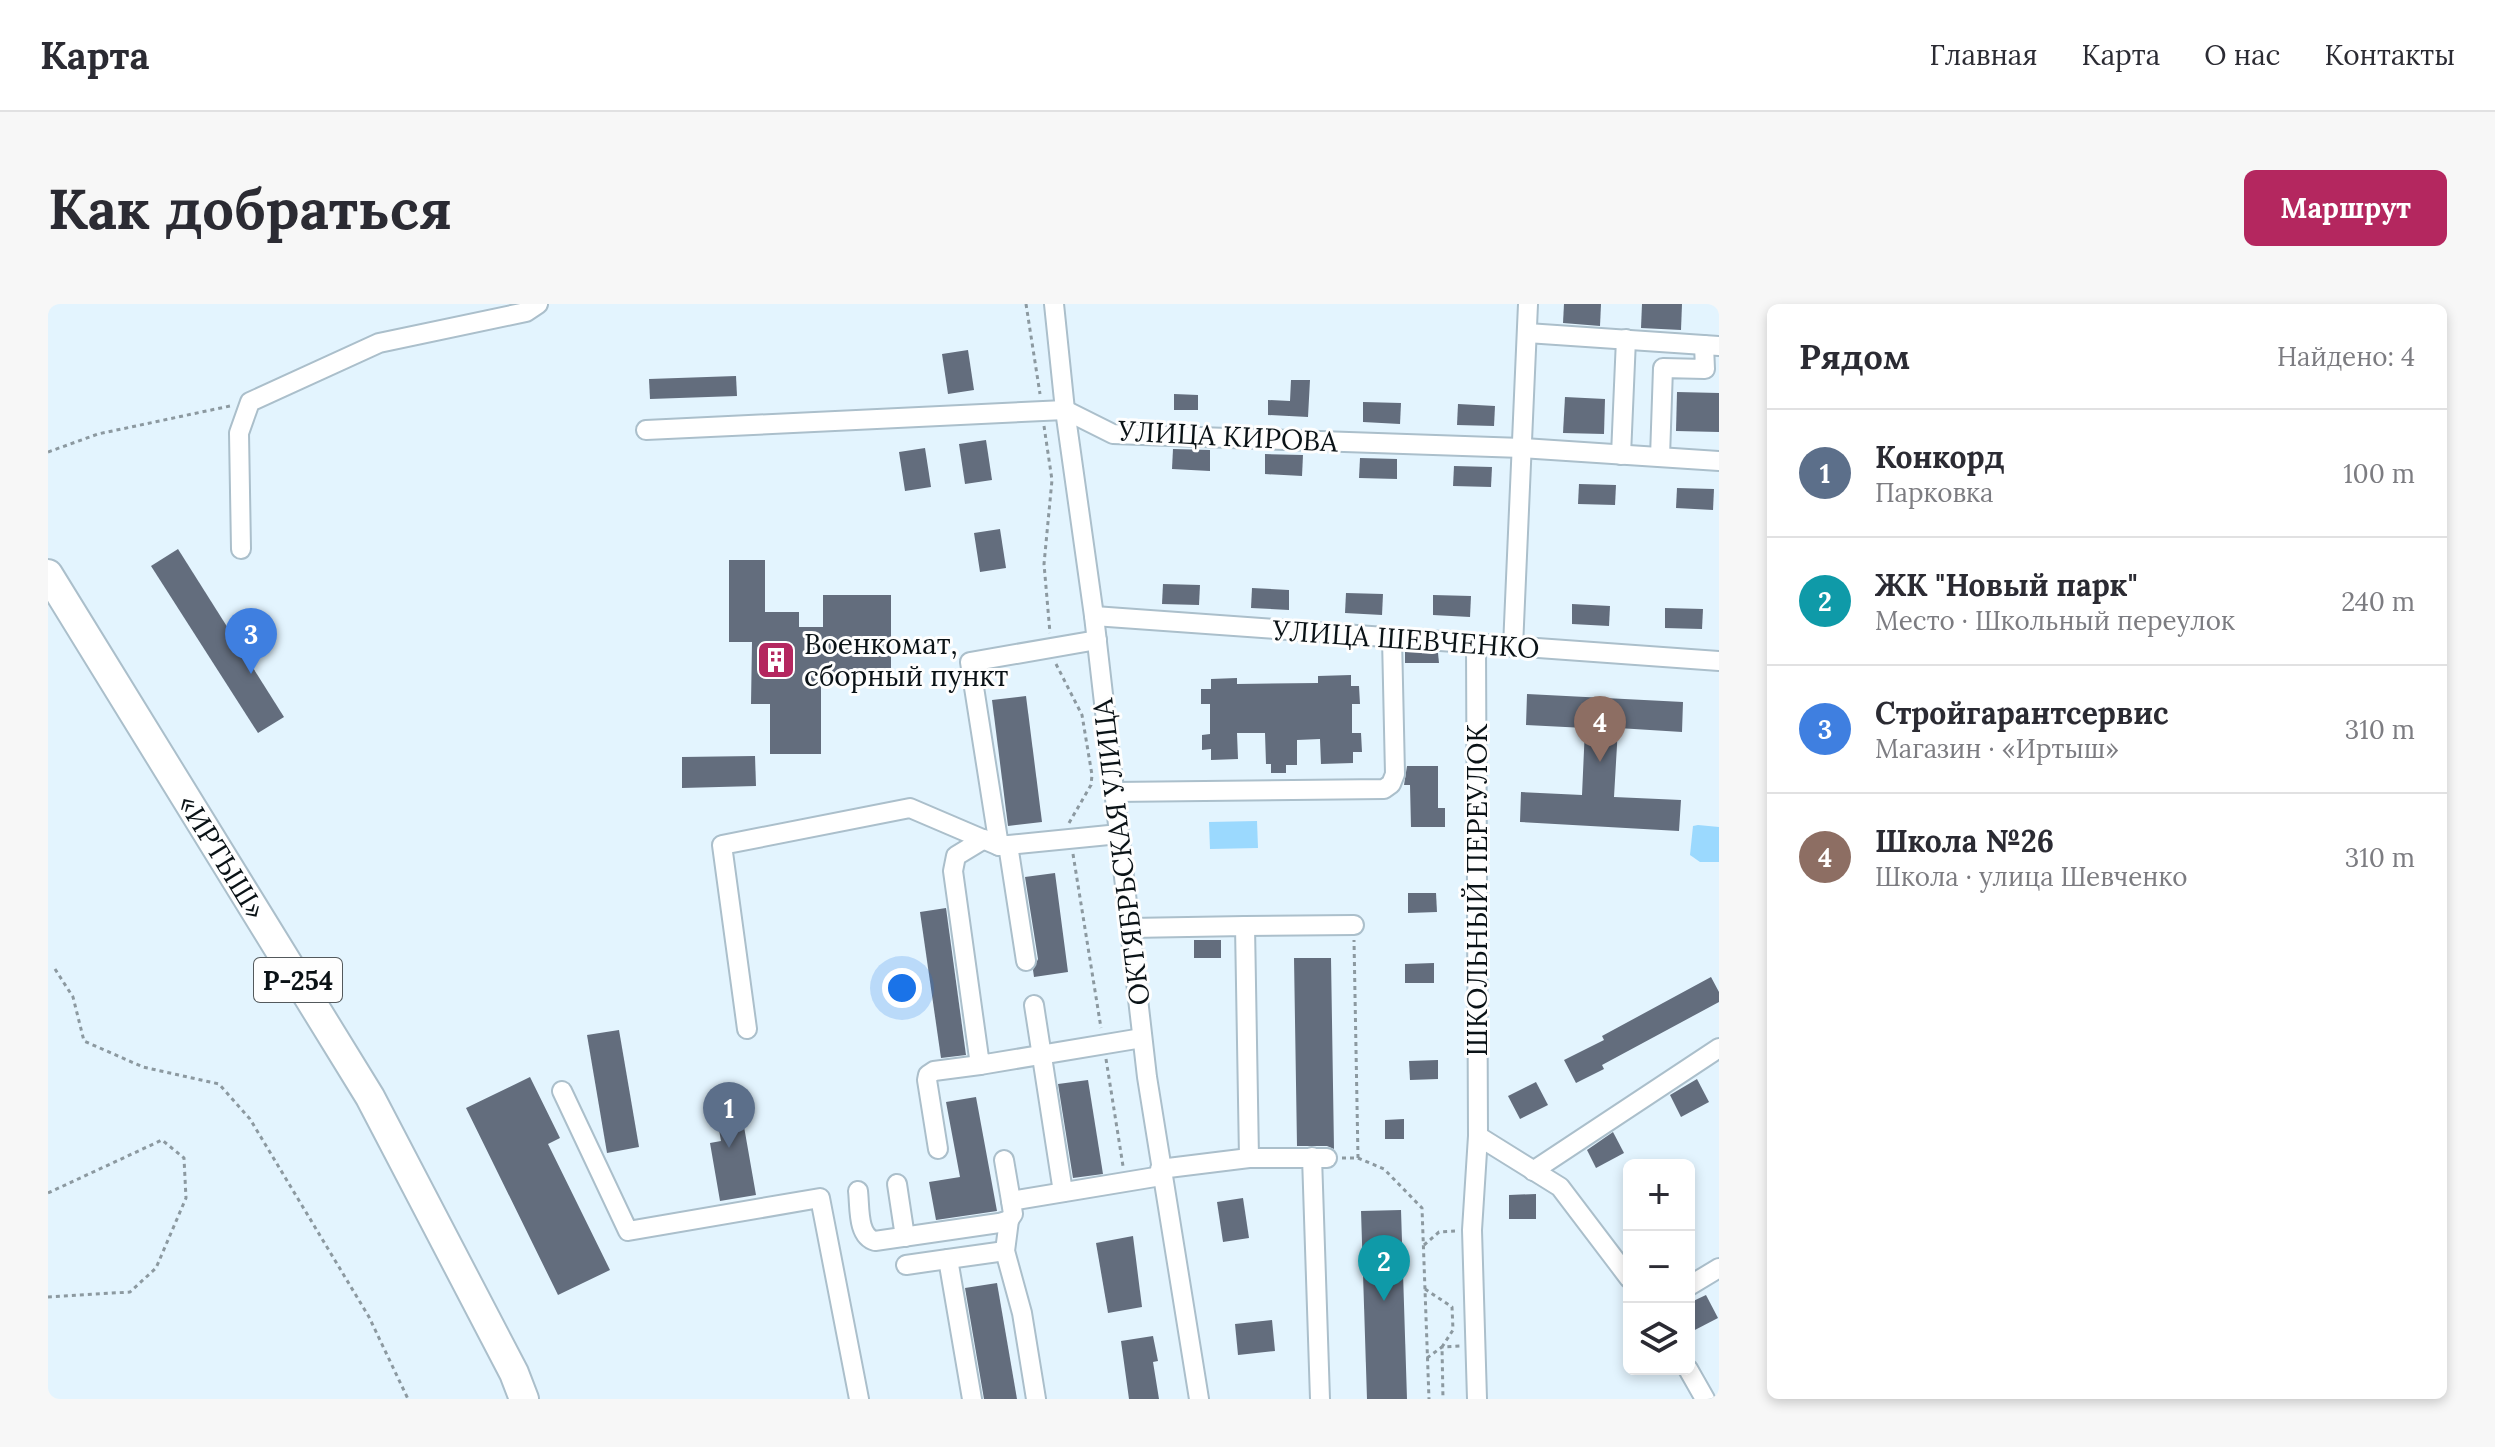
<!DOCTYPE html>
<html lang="ru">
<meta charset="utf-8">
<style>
:root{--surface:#fff;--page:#f7f7f7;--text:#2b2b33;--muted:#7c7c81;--line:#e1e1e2;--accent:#b4275f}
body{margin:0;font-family:Lora,serif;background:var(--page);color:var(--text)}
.controls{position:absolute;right:24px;bottom:24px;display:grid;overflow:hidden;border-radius:12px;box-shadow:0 4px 12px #0003}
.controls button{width:72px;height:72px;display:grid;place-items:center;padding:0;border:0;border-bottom:2px solid var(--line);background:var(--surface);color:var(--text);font:40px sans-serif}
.you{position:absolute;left:854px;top:684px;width:28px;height:28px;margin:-20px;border:6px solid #fff;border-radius:50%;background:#1a73e8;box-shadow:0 0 0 12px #1a73e833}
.badge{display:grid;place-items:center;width:52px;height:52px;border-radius:50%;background:var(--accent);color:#fff;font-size:26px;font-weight:700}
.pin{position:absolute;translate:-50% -66px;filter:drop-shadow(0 2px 4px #0008)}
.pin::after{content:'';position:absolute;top:42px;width:28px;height:24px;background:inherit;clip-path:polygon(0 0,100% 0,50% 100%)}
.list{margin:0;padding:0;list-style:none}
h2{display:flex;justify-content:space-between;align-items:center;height:104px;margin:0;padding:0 32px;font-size:34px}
h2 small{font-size:26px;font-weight:400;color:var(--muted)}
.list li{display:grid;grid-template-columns:52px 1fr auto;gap:24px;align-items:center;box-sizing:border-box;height:128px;padding:0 32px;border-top:2px solid var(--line)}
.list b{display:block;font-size:30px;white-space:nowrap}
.list p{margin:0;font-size:26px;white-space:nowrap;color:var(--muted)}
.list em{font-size:26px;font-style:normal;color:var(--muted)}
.icon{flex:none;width:44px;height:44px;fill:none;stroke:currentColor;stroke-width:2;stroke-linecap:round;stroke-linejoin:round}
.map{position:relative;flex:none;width:1671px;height:1095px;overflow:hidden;border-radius:12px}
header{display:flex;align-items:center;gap:48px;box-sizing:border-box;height:112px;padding:0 40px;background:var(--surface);border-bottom:2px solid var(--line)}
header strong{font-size:38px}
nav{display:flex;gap:44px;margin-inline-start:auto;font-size:28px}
.intro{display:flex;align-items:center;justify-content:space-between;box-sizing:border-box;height:192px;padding:0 48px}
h1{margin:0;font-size:56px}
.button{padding:20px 36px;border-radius:12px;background:var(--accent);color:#fff;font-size:28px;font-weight:700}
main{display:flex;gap:48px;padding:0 48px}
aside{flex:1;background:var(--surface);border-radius:12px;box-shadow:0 4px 12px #0003}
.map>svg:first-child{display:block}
.green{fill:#9bd9fe}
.building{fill:#636d7d}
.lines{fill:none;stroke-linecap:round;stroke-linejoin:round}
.minor-casing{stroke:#abbfcb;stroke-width:22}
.highway-casing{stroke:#abbfcb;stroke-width:32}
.path{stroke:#8c99a0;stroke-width:3;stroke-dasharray:4 4;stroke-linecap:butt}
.minor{stroke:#fff;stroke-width:18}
.highway{stroke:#fff;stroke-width:28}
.labels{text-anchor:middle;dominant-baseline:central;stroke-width:6;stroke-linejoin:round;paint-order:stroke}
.shield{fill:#fefefe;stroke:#53595c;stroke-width:2}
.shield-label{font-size:26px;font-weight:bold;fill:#0a1216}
.street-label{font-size:28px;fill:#0a1216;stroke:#fefefe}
.poi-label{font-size:28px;fill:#0a1216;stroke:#fefefe;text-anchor:start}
</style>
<header>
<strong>Карта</strong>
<nav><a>Главная</a><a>Карта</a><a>О нас</a><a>Контакты</a></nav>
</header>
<div class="intro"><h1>Как добраться</h1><a class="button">Маршрут</a></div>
<main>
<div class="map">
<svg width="1671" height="1095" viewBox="0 0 1671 1095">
<rect width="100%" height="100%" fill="#e3f4fe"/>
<g class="green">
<path d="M 1209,517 L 1210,544 L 1162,545 L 1161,518 Z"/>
<path d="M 1650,521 L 1671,523 L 1671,558 L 1652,558 L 1642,551 L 1645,522 Z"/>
</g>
<g class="building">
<path d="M 1516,0 L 1553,0 L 1552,22 L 1515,19 Z"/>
<path d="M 1594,0 L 1634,0 L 1633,26 L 1593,24 Z"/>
<path d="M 920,46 L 926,86 L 900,90 L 894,50 Z"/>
<path d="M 688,72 L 689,92 L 602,95 L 601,75 Z"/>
<path d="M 1243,76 L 1262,76 L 1260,113 L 1220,111 L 1220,96 L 1242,97 Z"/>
<path d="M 1629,88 L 1671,89 L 1671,128 L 1628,127 Z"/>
<path d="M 1126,90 L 1150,91 L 1150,106 L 1126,106 Z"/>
<path d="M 1517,93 L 1557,95 L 1556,130 L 1515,129 Z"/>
<path d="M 1315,98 L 1353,99 L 1352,120 L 1315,118 Z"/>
<path d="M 1410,100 L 1447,102 L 1446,122 L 1409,121 Z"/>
<path d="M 938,136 L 944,176 L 917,180 L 911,140 Z"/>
<path d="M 877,144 L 883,183 L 857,187 L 851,148 Z"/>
<path d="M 1125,145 L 1162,146 L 1162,167 L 1124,165 Z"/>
<path d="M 1217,150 L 1255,151 L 1254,172 L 1217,170 Z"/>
<path d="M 1312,154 L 1349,155 L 1349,175 L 1311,174 Z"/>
<path d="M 1406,162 L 1444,163 L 1443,183 L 1405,182 Z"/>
<path d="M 1531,180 L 1568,181 L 1567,201 L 1530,200 Z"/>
<path d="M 1629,184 L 1666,185 L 1665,206 L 1628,204 Z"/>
<path d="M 952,225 L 958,264 L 932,268 L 926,229 Z"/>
<path d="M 130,245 L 236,413 L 210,429 L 103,262 Z"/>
<path d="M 681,256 L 717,256 L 717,308 L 751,308 L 751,323 L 775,323 L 775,291 L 843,291 L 843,369 L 773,369 L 773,450 L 722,450 L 722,400 L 703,400 L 704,338 L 681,338 Z"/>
<path d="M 1115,280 L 1152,281 L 1151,301 L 1114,300 Z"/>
<path d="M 1204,284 L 1241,286 L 1241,306 L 1203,304 Z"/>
<path d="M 1298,289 L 1335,290 L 1334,311 L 1297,309 Z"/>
<path d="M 1385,291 L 1423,292 L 1422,313 L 1385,311 Z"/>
<path d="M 1524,300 L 1562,302 L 1561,322 L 1524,320 Z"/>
<path d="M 1617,304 L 1655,305 L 1654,325 L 1617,324 Z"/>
<path d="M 1357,346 L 1390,349 L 1391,359 L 1357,359 Z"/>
<path d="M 1303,371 L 1303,382 L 1311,382 L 1312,400 L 1304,400 L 1304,429 L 1313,429 L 1314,448 L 1305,448 L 1305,459 L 1273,460 L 1272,435 L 1249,436 L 1249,461 L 1238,461 L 1238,469 L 1223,469 L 1223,460 L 1218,460 L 1217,429 L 1189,429 L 1190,455 L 1163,456 L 1163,445 L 1154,446 L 1154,431 L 1162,430 L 1162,400 L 1153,400 L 1153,385 L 1163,385 L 1163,375 L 1189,374 L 1189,380 L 1270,379 L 1270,372 Z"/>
<path d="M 1479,390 L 1635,398 L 1634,428 L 1570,424 L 1566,493 L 1633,496 L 1631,527 L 1472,518 L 1473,488 L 1534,491 L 1537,424 L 1478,421 Z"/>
<path d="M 978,392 L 994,518 L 960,522 L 944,396 Z"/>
<path d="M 707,452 L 708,482 L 634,484 L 634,453 Z"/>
<path d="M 1359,462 L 1390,462 L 1390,504 L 1397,504 L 1397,523 L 1363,523 L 1362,481 L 1356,481 Z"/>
<path d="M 1007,569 L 1020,668 L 986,673 L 985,666 L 990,655 L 977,573 Z"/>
<path d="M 1360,589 L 1388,589 L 1389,608 L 1360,609 Z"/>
<path d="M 898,604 L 918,751 L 893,754 L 872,608 Z"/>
<rect x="1146" y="636" width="27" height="18"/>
<path d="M 1246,654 L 1283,654 L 1286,845 L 1279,842 L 1249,842 Z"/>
<path d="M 1386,659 L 1386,679 L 1357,679 L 1357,660 Z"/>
<path d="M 1663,673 L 1671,688 L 1671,698 L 1554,761 L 1556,765 L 1528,779 L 1516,756 L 1556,736 L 1554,732 Z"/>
<path d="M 571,726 L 591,843 L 559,849 L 539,731 Z"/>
<path d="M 1390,756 L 1390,775 L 1362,776 L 1361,757 Z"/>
<path d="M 482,773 L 512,834 L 500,840 L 562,966 L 510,991 L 418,804 Z"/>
<path d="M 1649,775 L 1661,798 L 1633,813 L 1622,791 Z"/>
<path d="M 1040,776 L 1055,870 L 1025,874 L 1010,780 Z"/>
<path d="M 1488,778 L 1500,801 L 1472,815 L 1460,792 Z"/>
<path d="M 928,793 L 949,907 L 888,916 L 881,878 L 912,873 L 898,798 Z"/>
<path d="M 691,794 L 708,891 L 672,897 L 662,839 L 673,837 L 666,798 Z"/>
<path d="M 1356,815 L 1356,835 L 1337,835 L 1337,816 Z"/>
<path d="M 1565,828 L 1576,849 L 1548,864 L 1539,846 Z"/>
<path d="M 1488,890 L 1488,915 L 1461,915 L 1461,891 Z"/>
<path d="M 1195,894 L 1201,934 L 1175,938 L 1169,898 Z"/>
<path d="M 1353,906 L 1359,1095 L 1319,1095 L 1313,907 Z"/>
<path d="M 1085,932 L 1094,1003 L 1060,1009 L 1048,939 Z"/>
<path d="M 949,979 L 969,1095 L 936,1095 L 917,984 Z"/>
<path d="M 1658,991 L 1670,1014 L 1641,1029 L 1641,999 Z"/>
<path d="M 1224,1016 L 1227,1047 L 1190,1051 L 1187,1020 Z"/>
<path d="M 1105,1032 L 1110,1057 L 1105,1058 L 1111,1095 L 1081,1095 L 1073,1037 Z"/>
</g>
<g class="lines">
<defs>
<g id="minor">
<path d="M 1006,0 L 1017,106 L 1046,312 L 1099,773 L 1151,1095"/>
<path d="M 1479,29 L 1671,42"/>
<path d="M 598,126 L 1017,106 L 1065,130 L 1474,144 L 1671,157"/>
<path d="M 1573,151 L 1578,35"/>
<path d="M 1612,153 L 1615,64 L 1657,65 L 1656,41"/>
<path d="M 193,245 L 191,129 L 202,98 L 331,39 L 478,8 L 490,0"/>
<path d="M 1046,312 L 1671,357"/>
<path d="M 1428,340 L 1430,832 L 1424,926 L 1429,1095"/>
<path d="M 1465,343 L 1480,0"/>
<path d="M 1066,488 L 1336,485 L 1343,480 L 1347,470 L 1344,334"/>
<path d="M 936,535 L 908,552 L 905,567 L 932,761 L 1094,734"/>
<path d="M 960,541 L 978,657"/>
<path d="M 951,542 L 922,358 L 1049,336"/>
<path d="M 1197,622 L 1306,621"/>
<path d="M 1082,624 L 1197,622 L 1201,854 L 1112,865"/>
<path d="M 986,701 L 1015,888"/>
<path d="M 699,725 L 674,541 L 862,504 L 951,542 L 1071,530"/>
<path d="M 514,787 L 580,927 L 772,894 L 811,1095"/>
<path d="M 1430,832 L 1512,883 L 1581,974"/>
<path d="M 890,845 L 879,776 L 880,771 L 886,767 L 932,761"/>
<path d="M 1264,853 L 1272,1095"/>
<path d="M 1201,854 L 1279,854"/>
<path d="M 956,856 L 963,897"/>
<path d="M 1485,867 L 1671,744"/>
<path d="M 849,880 L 857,933"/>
<path d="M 810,887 C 812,903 809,932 827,937 L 951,919 L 961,916 L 965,910 L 963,897 L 1113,872"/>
<path d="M 961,916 L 957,947 L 974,1009 L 988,1095"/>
<path d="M 900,955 L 957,947"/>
<path d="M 858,961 L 900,955 L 924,1095"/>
<path d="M 1641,982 L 1671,964"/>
<path d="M 1640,1065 L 1657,1095"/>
</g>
<g id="highway">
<path id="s1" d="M 0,270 L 322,793 L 466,1069 L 476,1095"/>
</g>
</defs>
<use href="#minor" class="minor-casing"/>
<use href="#highway" class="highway-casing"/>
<g class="path">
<path d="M 978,0 L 992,90"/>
<path d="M 996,122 L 1004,176 L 996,260 L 1002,329"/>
<path d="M 0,148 L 50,130 L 182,102"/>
<path d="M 1008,360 L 1034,411 L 1044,471 L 1043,481 L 1021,519"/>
<path d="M 1025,550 L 1053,724"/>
<path d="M 7,665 L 25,693 L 36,737 L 95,763 L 171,780 L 202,815 L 321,1013 L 360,1095"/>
<path d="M 1058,755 L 1075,862"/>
<path d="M 1294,854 L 1310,854 L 1306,636"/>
<path d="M 1310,854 L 1336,865 L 1374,904 L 1381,1095"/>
<path d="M 0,889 L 114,836 L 136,854 L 138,894 L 108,964 L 82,988 L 0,993"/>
<path d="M 1376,941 L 1391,928 L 1407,927"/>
<path d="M 1377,985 L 1404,1003 L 1405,1026 L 1394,1043 L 1395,1095"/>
<path d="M 1379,1054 L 1394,1043 L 1412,1042"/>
</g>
<use href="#minor" class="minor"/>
<use href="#highway" class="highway"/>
</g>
<defs>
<symbol id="building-square" viewBox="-11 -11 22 22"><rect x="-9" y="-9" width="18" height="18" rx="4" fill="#b4275f" stroke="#fefefe"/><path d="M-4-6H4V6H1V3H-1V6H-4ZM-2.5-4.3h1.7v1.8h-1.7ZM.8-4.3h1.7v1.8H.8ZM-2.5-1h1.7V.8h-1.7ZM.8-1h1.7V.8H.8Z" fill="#fff"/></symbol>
</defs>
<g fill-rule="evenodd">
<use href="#building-square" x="706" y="334" width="44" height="44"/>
</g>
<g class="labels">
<rect class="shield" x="206" y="654" width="88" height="44" rx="6"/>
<g class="shield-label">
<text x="250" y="676">Р-254</text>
</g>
<g class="street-label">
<text transform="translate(1180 132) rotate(3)">УЛИЦА КИРОВА</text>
<text transform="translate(1358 335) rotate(4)">УЛИЦА ШЕВЧЕНКО</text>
<text transform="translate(1073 548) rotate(-97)">ОКТЯБРЬСКАЯ УЛИЦА</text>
<text stroke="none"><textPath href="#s1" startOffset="332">«ИРТЫШ»</textPath></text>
<text transform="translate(1429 586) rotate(-90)">ШКОЛЬНЫЙ ПЕРЕУЛОК</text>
</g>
<g class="poi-label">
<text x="756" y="340">Военкомат,<tspan x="756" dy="32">сборный пункт</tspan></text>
</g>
</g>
</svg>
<div class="controls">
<button>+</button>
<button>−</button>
<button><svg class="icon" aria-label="layers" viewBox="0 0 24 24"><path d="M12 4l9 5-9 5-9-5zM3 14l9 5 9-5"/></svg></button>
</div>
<div class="you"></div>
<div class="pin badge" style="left:681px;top:844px;background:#5c6f8a">1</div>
<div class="pin badge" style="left:1336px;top:997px;background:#0f9aa8">2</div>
<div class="pin badge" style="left:203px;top:370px;background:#3f7fe0">3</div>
<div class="pin badge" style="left:1552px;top:458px;background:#8d6e63">4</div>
</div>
<aside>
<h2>Рядом<small>Найдено: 4</small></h2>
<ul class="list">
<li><span class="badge" style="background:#5c6f8a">1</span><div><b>Конкорд</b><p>Парковка</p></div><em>100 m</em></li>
<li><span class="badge" style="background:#0f9aa8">2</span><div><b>ЖК &quot;Новый парк&quot;</b><p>Место · Школьный переулок</p></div><em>240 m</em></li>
<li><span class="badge" style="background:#3f7fe0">3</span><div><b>Стройгарантсервис</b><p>Магазин · «Иртыш»</p></div><em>310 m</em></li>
<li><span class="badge" style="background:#8d6e63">4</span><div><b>Школа №26</b><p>Школа · улица Шевченко</p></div><em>310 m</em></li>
</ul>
</aside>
</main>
